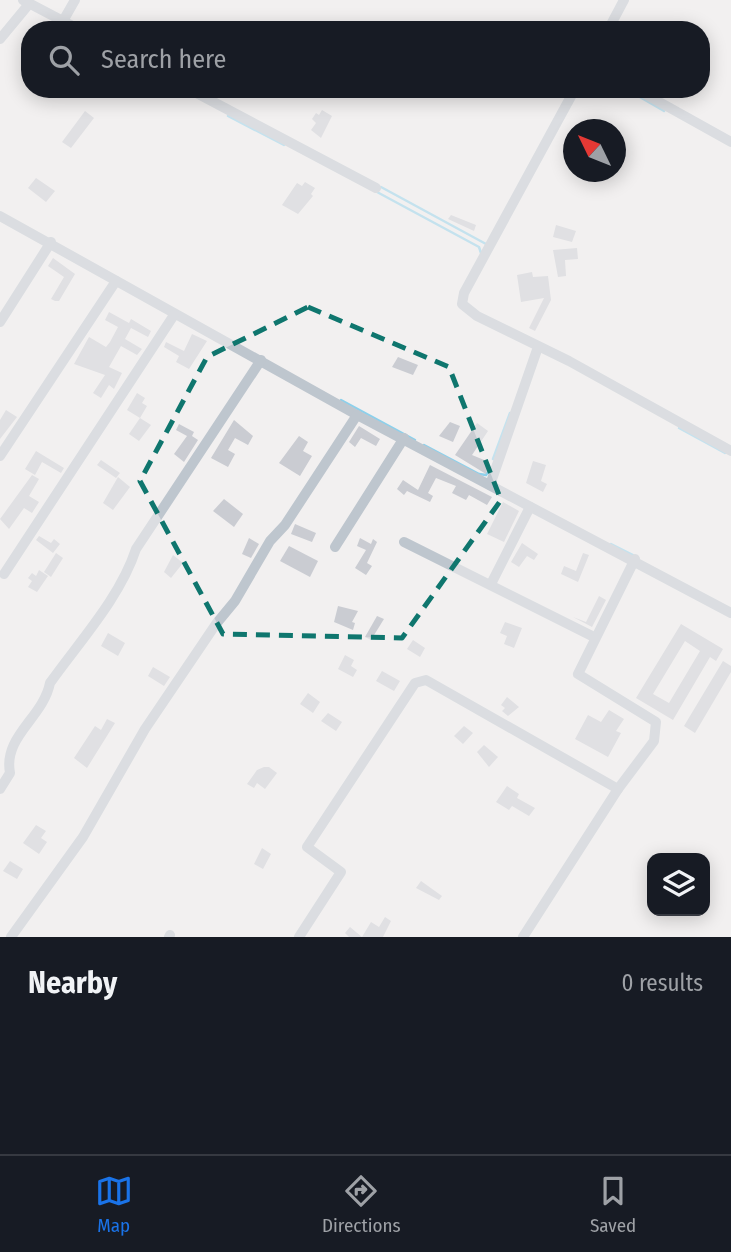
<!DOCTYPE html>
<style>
:root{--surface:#171b24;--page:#20242c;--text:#f1f3f6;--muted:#9ea1a6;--line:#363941;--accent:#1a73e8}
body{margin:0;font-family:"Fira Sans Condensed",sans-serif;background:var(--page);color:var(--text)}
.controls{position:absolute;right:21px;bottom:21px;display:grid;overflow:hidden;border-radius:14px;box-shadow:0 4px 18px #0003}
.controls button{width:63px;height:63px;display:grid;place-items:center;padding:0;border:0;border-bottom:2px solid var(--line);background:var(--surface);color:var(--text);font:35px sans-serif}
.compass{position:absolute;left:563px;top:119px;width:63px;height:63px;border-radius:50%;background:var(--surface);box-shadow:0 4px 18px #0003;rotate:313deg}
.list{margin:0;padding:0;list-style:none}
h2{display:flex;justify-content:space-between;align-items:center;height:91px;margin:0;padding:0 28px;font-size:30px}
h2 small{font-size:23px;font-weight:400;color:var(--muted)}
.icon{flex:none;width:38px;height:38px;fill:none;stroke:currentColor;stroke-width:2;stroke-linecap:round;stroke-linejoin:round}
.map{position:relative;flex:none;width:731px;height:937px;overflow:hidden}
.search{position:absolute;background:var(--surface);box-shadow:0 4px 18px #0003;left:21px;right:21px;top:21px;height:77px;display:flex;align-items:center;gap:18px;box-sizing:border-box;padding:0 24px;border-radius:28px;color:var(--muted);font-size:26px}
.sheet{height:217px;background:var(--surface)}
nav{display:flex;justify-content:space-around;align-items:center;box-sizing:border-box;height:98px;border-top:2px solid var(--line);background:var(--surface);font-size:19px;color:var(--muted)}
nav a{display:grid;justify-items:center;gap:4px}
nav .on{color:var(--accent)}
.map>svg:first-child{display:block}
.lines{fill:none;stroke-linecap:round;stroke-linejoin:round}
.stream{stroke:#8dd0eb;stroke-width:2.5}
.building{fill:#caccd2;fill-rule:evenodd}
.minor{stroke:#bec6ce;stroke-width:10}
.marked{fill:none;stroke:#0f766e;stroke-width:5;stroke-dasharray:14 9;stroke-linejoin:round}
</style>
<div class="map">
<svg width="731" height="937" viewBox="0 0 731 937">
<rect width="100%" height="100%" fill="#f2f0f0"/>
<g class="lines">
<g class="stream">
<path d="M 626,89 L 664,111"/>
<path d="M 228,116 L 284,145"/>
<path d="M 381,187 L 486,244"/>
<path d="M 377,192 L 479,247 L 481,253"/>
<path d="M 341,400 L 415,440"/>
<path d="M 679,428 L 725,453"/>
<path d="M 424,445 L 479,474 L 486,475 L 490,469"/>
<path d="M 493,459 L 510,413"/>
<path d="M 611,544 L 633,555"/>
</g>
</g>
<g class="building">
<path d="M 322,110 L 332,116 L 321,138 L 311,130 L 316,123 L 312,119 L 316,113 L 319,115 Z"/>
<path d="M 85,111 L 94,118 L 71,148 L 62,142 Z"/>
<path d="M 36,178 L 55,191 L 46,202 L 28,188 Z"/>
<path d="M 305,182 L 315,188 L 311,194 L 313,196 L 298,214 L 282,205 L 297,183 L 302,186 Z"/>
<path d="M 451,215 L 476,225 L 474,231 L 448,219 Z"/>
<path d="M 556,225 L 576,231 L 572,242 L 553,237 Z"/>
<path d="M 577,248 L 578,259 L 565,260 L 566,276 L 558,277 L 553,250 Z"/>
<path d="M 53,258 L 75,274 L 59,301 L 55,301 L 51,299 L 64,277 L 48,266 Z"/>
<path d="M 532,272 L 533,277 L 548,276 L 551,300 L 535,331 L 529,328 L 544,298 L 521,302 L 517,275 Z"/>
<path d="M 109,312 L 129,323 L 131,319 L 151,331 L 148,337 L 131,328 L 125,339 L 142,349 L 137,355 L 121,346 L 109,367 L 122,373 L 114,389 L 109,385 L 101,398 L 93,393 L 105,375 L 74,364 L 89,337 L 106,347 L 110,342 L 118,327 L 105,320 Z"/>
<path d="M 192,334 L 207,341 L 189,369 L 176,362 L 179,356 L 164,347 L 166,342 L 184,351 Z"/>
<path d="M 398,357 L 418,365 L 413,375 L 392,367 Z"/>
<path d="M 137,393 L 145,398 L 142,403 L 147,406 L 140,418 L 127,410 Z"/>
<path d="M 6,410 L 17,417 L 0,439 L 0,420 Z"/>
<path d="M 140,418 L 151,425 L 139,441 L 129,434 Z"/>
<path d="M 234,420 L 253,436 L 248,445 L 235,438 L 228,450 L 235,454 L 228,467 L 211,458 Z"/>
<path d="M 450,422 L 460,426 L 453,442 L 439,436 Z"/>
<path d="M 477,423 L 488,431 L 472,455 L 489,462 L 486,474 L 455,455 Z"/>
<path d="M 179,424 L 194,432 L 192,436 L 198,440 L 184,462 L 174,454 L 187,436 L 176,430 Z"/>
<path d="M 359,426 L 380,439 L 376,446 L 361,438 L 355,447 L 349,442 Z"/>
<path d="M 299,436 L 308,442 L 303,451 L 312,456 L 300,476 L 279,463 Z"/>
<path d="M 36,451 L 64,468 L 61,473 L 42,462 L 35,475 L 25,469 Z"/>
<path d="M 101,460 L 120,473 L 116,478 L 97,465 Z"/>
<path d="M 533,461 L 546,465 L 541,481 L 547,484 L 543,492 L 526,483 Z"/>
<path d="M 430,465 L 492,497 L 487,505 L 469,495 L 466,500 L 452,493 L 456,486 L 436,478 L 428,493 L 433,496 L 430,502 L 407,491 L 404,495 L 397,489 L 403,480 L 418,490 Z"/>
<path d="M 32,475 L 39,479 L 29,496 L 39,502 L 32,513 L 24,508 L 9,529 L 0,519 Z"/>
<path d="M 118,477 L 130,487 L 113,510 L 103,503 Z"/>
<path d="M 224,499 L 243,514 L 234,527 L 213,511 Z"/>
<path d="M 503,502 L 519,511 L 504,542 L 487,534 Z"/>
<path d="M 295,524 L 316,533 L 312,542 L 291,534 Z"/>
<path d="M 39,536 L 51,543 L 54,539 L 60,544 L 53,553 L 36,540 Z"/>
<path d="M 249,538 L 259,544 L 251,558 L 242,554 Z"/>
<path d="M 360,538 L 371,544 L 373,539 L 377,542 L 367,563 L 372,566 L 366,575 L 355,568 L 366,550 L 357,546 Z"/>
<path d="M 522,543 L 538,554 L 534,560 L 527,556 L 519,567 L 511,562 Z"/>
<path d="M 289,546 L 318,561 L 310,577 L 280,561 Z"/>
<path d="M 56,553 L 63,558 L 51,577 L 44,572 Z"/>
<path d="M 583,553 L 589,555 L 578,582 L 561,574 L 564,566 L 576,571 Z"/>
<path d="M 173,555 L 183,563 L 171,578 L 164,572 Z"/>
<path d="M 39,570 L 48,576 L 37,592 L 28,587 L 32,581 L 28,578 L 32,573 L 36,576 Z"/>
<path d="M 599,596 L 606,600 L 592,627 L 573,617 L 586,622 Z"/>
<path d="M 338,606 L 358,611 L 352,622 L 355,623 L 353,630 L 334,622 Z"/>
<path d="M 377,616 L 384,619 L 371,640 L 365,637 Z"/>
<path d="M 505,622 L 522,628 L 514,648 L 504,644 L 507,636 L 500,633 Z"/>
<path d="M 681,624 L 723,649 L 716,661 L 710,657 L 673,720 L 636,698 ZM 685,641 L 700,651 L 669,703 L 653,694 Z"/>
<path d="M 108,633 L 125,643 L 118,656 L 101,646 Z"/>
<path d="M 413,640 L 425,648 L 420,657 L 407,649 Z"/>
<path d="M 345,655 L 354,660 L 351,666 L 357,670 L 353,677 L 338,669 Z"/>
<path d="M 723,661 L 731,666 L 731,672 L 695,733 L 684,726 Z"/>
<path d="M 153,667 L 170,677 L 164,686 L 148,676 Z"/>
<path d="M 382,671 L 400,681 L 394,691 L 376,681 Z"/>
<path d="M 308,693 L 320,702 L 313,713 L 300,704 Z"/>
<path d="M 507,697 L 519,707 L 508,716 L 502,711 L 505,708 L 501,705 Z"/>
<path d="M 609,710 L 624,719 L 616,731 L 621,733 L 608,757 L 575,739 L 588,715 L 601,722 Z"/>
<path d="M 328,713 L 342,722 L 336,731 L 321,721 Z"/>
<path d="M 107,719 L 115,723 L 87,768 L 74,758 L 95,726 L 101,730 Z"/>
<path d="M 464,726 L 473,733 L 463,744 L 454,736 Z"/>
<path d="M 484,745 L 498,757 L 489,767 L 477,752 Z"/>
<path d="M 264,767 L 269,767 L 277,773 L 265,789 L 257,783 L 254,788 L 247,784 L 257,770 Z"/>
<path d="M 507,786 L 519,794 L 517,798 L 535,808 L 529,816 L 512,806 L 509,810 L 496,802 Z"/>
<path d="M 36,825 L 46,831 L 41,838 L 47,842 L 39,854 L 23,843 Z"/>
<path d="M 262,848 L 271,854 L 263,869 L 254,864 Z"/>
<path d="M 10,861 L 23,869 L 17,879 L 3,871 Z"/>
<path d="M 421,881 L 442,896 L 439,900 L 416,888 Z"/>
<path d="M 385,917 L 391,921 L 383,937 L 349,937 L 345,933 L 350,927 L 362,937 L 371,922 L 379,927 Z"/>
</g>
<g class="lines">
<g class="minor">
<path d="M 23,0 L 80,30"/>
<path d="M 63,21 L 75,0"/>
<path d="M 608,30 L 624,0"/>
<path d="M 0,39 L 29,4"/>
<path d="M 189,89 L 376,188"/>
<path d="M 575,89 L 464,293 L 462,304 L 477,316 L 569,361 L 731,451"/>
<path d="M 636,89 L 731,142"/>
<path d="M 0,216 L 357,415 L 731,613"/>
<path d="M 0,322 L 51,242"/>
<path d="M 0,456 L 116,281"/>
<path d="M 490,485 L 538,347"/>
<path d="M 404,542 L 594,637"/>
<path d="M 335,547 L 404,438"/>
<path d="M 4,574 L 174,315"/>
<path d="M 491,584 L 530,507"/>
<path d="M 0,789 L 10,773 C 3,736 43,718 50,683 C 79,642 120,598 136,549 L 261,360"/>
<path d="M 11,937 L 83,837 L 145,729 L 216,624 L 235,601 L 270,541 L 285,525 L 357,415"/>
<path d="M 169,937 L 170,935"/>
<path d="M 299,937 L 341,872 L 307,847 L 415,683 L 426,680 L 618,789"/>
<path d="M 523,937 L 618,789 L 654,741 L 656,722 L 578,674 L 635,559"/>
</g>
</g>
<path d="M0 0H731V937H0ZM 308,307 L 449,367 L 501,500 L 402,638 L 223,634 L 140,481 L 207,357 Z" fill="#f2f0f0" fill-opacity=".55" fill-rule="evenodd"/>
<path class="marked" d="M 308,307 L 449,367 L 501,500 L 402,638 L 223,634 L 140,481 L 207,357 Z"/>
</svg>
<div class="controls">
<button><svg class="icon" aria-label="layers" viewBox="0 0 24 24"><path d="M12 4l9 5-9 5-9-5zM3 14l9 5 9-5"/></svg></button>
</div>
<svg class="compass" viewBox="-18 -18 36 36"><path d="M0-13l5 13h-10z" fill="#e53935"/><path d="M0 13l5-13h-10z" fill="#9ea1a6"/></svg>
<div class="search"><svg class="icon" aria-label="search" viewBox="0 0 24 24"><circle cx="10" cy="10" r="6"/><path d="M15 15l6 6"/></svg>Search here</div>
</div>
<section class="sheet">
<h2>Nearby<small>0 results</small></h2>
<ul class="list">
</ul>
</section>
<nav>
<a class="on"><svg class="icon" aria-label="map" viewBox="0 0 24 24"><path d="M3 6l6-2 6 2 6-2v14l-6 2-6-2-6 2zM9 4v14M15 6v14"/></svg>Map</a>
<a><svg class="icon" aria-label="directions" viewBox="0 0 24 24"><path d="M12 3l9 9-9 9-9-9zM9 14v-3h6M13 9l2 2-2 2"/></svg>Directions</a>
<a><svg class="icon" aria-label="saved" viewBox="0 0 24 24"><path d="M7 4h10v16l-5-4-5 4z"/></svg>Saved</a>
</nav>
